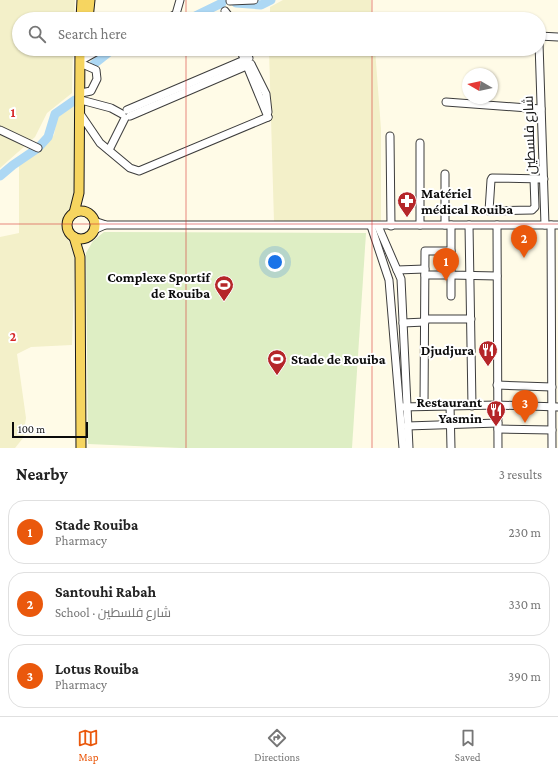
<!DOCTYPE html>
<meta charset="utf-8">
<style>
:root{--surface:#fff;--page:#f6f6f6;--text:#222;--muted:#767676;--line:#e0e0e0;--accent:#ea580c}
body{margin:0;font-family:"Crimson Pro",Cairo,serif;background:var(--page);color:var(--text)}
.compass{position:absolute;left:462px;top:68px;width:36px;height:36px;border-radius:50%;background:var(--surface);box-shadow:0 1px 3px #0004;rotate:279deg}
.scale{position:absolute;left:12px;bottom:10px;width:76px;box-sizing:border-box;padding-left:4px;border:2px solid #0a0a0a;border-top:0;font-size:11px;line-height:14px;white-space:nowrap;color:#0a0a0a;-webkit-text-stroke:3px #fff;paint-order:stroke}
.you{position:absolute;left:275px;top:262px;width:14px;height:14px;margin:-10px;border:3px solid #fff;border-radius:50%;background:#1a73e8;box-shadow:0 0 0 6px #1a73e833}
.badge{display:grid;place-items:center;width:26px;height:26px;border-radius:50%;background:var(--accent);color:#fff;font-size:13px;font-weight:700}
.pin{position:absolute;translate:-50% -33px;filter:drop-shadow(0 1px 2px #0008)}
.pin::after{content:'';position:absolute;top:21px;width:14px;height:12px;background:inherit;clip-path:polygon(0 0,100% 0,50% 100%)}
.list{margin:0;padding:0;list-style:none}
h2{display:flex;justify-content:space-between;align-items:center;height:52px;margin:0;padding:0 16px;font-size:17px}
h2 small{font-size:13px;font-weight:400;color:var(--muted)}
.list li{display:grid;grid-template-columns:26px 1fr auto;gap:12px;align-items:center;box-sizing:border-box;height:64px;margin:0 8px 8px;padding:0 8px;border:1px solid var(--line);border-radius:16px}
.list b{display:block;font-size:15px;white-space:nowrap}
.list p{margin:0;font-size:13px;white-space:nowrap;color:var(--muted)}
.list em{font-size:13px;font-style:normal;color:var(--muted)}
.icon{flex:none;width:22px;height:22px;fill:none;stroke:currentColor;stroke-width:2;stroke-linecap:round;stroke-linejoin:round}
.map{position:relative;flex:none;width:558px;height:448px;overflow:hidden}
.search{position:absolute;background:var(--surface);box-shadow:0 1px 3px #0004;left:12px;right:12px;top:12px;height:44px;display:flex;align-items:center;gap:10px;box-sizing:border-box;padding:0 14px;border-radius:22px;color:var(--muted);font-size:15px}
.sheet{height:268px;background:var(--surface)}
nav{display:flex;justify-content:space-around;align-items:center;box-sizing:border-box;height:56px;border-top:1px solid var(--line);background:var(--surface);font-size:11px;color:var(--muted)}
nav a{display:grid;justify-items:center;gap:2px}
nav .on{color:var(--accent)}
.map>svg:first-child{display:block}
.farmland{fill:#f3f0c9}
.pitch{fill:#deeec4}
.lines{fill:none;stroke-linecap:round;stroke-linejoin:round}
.river{stroke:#add8f4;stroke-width:9}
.minor-casing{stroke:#3d3d3d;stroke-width:9}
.major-casing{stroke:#1b1b1b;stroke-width:11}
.minor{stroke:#fff;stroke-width:7}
.major{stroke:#f6d560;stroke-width:9}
.grid{fill:none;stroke:#d62828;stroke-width:1;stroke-opacity:0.55}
.labels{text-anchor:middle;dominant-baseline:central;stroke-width:4;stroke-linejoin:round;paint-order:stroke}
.street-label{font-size:14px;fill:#0a0a0a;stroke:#fff}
.poi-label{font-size:14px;font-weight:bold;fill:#0a0a0a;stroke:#fff;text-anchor:end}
.grid-label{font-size:13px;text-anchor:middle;font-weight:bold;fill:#d62828;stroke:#fff;stroke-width:4;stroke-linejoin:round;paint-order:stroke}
</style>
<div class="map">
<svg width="558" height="448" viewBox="0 0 558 448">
<rect width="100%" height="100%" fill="#fffbe7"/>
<g class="farmland">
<path d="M 0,0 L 75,0 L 74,19 L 19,19 L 19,49 L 73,49 L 72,93 L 47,113 L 35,137 L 0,168 Z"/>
<path d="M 283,0 L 371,0 L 372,19 L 270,19 L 270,7 Z"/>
<path d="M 269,49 L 375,49 L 381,129 L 381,222 L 274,222 Z"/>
<path d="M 74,105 L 74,194 L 65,222 L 65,230 L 75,259 L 72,345 L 31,347 L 17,354 L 26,418 L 23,438 L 15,448 L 0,448 L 0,237 L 19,233 L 19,166 L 54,135 L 57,118 Z"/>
</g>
<path class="pitch" d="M 104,232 L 366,233 L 352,448 L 181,448 L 88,444 L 86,253 L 93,241 Z"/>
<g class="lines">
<g class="river">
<path d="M 236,3 L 261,5 L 271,0"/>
<path d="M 189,19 L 222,3"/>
<path d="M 94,64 L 113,49"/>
<path d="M 0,176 L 13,165 L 38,148 L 48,137 L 55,114 L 75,100"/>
</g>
<defs>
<g id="minor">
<path d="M 230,1 L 254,0"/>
<path d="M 225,11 L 231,19"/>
<path d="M 167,19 L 176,14 L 180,0"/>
<path d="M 539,36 L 558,37"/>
<path d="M 539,43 L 545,225"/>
<path d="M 240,49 L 268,117"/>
<path d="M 80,61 L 101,49"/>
<path d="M 80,63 L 96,70 L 97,79 L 91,91 L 81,93"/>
<path d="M 252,66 L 266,94 L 268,112"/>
<path d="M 81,100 L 111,108 L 122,114"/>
<path d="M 446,102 L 541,109"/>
<path d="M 127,110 L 249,58"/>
<path d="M 81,115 L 100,143 L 130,168 L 139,171 L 268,117"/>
<path d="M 130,116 L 251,64"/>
<path d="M 0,130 L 38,148"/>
<path d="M 390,136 L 391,226"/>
<path d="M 109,150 L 125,118"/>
<path d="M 445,174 L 445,225"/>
<path d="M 534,179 L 535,207 L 532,210 L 489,211 L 491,180 L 492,178 L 544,179"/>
<path d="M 94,221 L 106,225 L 558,225"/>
<path d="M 420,225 L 420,143"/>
<path d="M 451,225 L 451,275 L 497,276"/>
<path d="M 469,225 L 472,406"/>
<path d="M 497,225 L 498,448"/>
<path d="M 551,225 L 552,448"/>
<path d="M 371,226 L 389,280 L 403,448"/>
<path d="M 378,226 L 401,279 L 409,448"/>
<path d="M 94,230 L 105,225"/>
<path d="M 397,270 L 425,269"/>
<path d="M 425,275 L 451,275 L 451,296"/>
<path d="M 425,319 L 471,319"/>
<path d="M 403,323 L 425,322"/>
<path d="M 497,385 L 552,387"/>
<path d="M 450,405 L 451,448"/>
<path d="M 424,406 L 425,251 L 451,251"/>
<path d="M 402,407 L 497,405 L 558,407"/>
<path d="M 407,426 L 498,423"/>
<path d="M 498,429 L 552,430"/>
</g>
<g id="major">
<path d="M 81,19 L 82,0"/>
<path d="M 88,19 L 90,0"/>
<circle cx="81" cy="225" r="14"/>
<path d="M 74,213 L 79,193 L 80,49"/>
<path d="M 74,237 L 80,257 L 81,448"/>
</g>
</defs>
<use href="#minor" class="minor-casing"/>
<use href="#major" class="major-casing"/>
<use href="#minor" class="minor"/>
<use href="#major" class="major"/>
</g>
<path class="grid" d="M 186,0 L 186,19M 372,0 L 372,19M 186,49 L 186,448M 372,49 L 372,448M 0,224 L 558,224"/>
<defs>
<symbol id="pharmacy-pin" viewBox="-11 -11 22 30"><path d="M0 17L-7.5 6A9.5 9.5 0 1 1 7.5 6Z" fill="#b52629" stroke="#fff"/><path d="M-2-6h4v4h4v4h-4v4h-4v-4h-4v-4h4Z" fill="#fff"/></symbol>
<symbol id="stadium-pin" viewBox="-11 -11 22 30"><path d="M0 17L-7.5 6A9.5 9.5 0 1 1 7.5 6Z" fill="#b52629" stroke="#fff"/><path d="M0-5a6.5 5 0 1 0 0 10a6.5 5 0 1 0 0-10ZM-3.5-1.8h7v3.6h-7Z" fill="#fff"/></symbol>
<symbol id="restaurant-pin" viewBox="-11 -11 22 30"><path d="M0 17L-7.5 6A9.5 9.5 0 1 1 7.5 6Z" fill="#b52629" stroke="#fff"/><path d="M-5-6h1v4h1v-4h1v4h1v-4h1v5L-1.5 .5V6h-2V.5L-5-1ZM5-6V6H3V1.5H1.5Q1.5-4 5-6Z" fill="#fff"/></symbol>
</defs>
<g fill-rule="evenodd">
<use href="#pharmacy-pin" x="396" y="190" width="22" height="30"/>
<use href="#stadium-pin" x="213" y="274" width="22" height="30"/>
<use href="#restaurant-pin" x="477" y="339" width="22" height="30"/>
<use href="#stadium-pin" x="266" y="348" width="22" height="30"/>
<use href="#restaurant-pin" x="485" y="399" width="22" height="30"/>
</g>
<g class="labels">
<g class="street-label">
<text transform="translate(529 135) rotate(-92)">شارع فلسطين</text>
</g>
<g class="poi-label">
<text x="421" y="193" text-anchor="start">Matériel<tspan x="421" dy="16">médical Rouiba</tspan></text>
<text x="210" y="277">Complexe Sportif<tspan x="210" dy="16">de Rouiba</tspan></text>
<text x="474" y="350">Djudjura</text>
<text x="291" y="359" text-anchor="start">Stade de Rouiba</text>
<text x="482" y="402">Restaurant<tspan x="482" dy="16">Yasmin</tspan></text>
</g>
</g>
<g class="grid-label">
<text x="13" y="117">1</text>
<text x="13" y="341">2</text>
</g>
</svg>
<svg class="compass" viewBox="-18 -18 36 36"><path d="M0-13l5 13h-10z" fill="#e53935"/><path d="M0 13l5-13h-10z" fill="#767676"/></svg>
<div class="scale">100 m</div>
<div class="you"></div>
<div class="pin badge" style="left:446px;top:281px">1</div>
<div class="pin badge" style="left:524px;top:258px">2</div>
<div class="pin badge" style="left:525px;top:423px">3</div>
<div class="search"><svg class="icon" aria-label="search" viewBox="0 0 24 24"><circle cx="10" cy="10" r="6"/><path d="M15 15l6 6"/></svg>Search here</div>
</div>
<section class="sheet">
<h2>Nearby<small>3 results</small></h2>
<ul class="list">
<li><span class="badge">1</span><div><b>Stade Rouiba</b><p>Pharmacy</p></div><em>230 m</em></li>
<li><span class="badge">2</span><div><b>Santouhi Rabah</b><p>School · شارع فلسطين</p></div><em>330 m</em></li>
<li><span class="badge">3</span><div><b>Lotus Rouiba</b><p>Pharmacy</p></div><em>390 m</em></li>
</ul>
</section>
<nav>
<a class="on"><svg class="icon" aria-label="map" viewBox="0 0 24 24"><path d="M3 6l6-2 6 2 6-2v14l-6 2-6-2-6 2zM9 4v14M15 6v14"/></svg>Map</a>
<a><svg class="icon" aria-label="directions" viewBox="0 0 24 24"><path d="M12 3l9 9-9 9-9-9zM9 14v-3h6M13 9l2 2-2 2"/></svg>Directions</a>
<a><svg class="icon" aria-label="saved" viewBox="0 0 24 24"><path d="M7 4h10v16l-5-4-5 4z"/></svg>Saved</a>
</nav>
